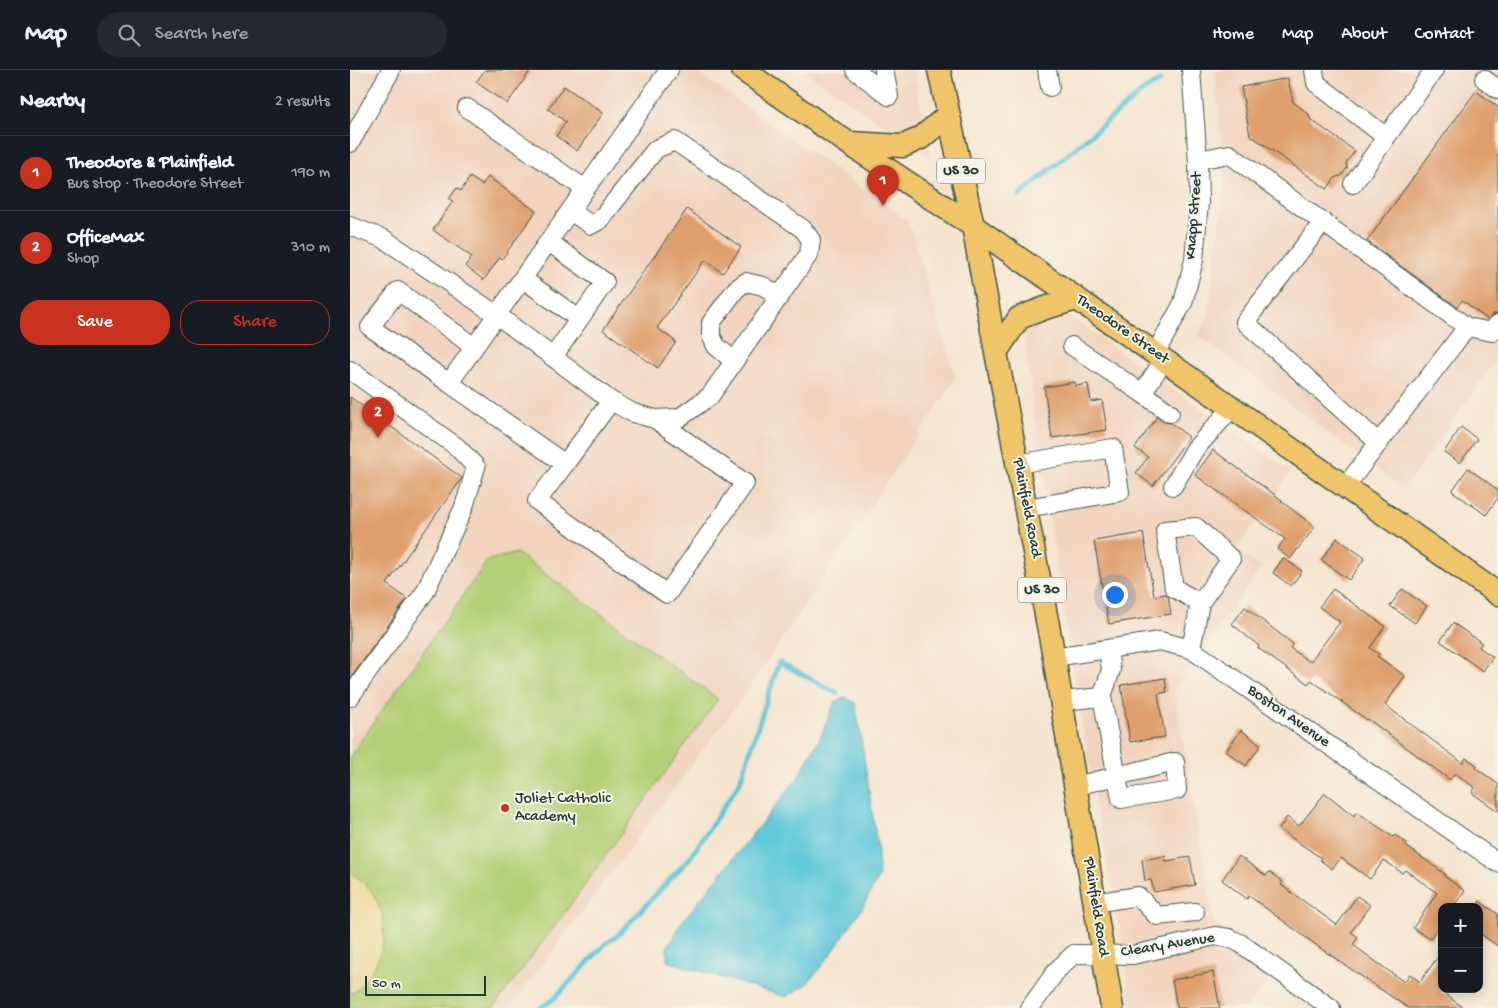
<!DOCTYPE html>
<meta charset="utf-8">
<style>
:root{--surface:#171b24;--page:#242831;--text:#f1f3f6;--muted:#9ea1a6;--line:#363941;--accent:#c8321e}
body{margin:0;font-family:"Gochi Hand",sans-serif;background:var(--page);color:var(--text)}
.controls{position:absolute;right:15px;bottom:15px;display:grid;overflow:hidden;border-radius:10px;box-shadow:0 2px 12px #0003}
.controls button{width:45px;height:45px;display:grid;place-items:center;padding:0;border:0;border-bottom:1px solid var(--line);background:var(--surface);color:var(--text);font:25px sans-serif}
.scale{position:absolute;left:15px;bottom:12px;width:121px;box-sizing:border-box;padding-left:5px;border:2px solid #1f3d34;border-top:0;font-size:14px;line-height:18px;white-space:nowrap;color:#1f3d34;-webkit-text-stroke:4px #f7f3e8;paint-order:stroke}
.you{position:absolute;left:764px;top:524px;width:18px;height:18px;margin:-12px;border:4px solid #fff;border-radius:50%;background:#1a73e8;box-shadow:0 0 0 8px #1a73e833}
.badge{display:grid;place-items:center;width:32px;height:32px;border-radius:50%;background:var(--accent);color:#fff;font-size:16px;font-weight:700}
.pin{position:absolute;translate:-50% -41px;filter:drop-shadow(0 1px 2px #0008)}
.pin::after{content:'';position:absolute;top:26px;width:18px;height:15px;background:inherit;clip-path:polygon(0 0,100% 0,50% 100%)}
.list{margin:0;padding:0;list-style:none}
h2{display:flex;justify-content:space-between;align-items:center;height:65px;margin:0;padding:0 20px;font-size:21px}
h2 small{font-size:16px;font-weight:400;color:var(--muted)}
.list li{display:grid;grid-template-columns:32px 1fr auto;gap:15px;align-items:center;box-sizing:border-box;height:75px;padding:0 20px;border-top:1px solid var(--line)}
.list b{display:block;font-size:19px;white-space:nowrap}
.list p{margin:0;font-size:16px;white-space:nowrap;color:var(--muted)}
.list em{font-size:16px;font-style:normal;color:var(--muted)}
.actions{display:flex;gap:10px;padding:15px 20px}
.actions a{flex:1;padding:11px 0;border:1px solid var(--accent);border-radius:20px;text-align:center;font-size:18px;color:var(--accent)}
.actions .main{background:var(--accent);color:#fff}
.icon{flex:none;width:28px;height:28px;fill:none;stroke:currentColor;stroke-width:2;stroke-linecap:round;stroke-linejoin:round}
.map{position:relative;flex:none;width:1148px;height:938px;overflow:hidden}
header{display:flex;align-items:center;gap:30px;box-sizing:border-box;height:70px;padding:0 25px;background:var(--surface);border-bottom:1px solid var(--line)}
header strong{font-size:24px}
nav{display:flex;gap:28px;margin-inline-start:auto;font-size:18px}
.search{width:350px;height:45px;background:var(--page);display:flex;align-items:center;gap:12px;box-sizing:border-box;padding:0 18px;border-radius:28px;color:var(--muted);font-size:19px}
main{display:flex}
aside{flex:1;background:var(--surface)}
.map>svg:first-child{display:block}
.built{fill:#f2d4be}
.green{fill:#b4d076;stroke:#6a8655}
.sand{fill:#eeda9e;stroke:#868c69}
.water{fill:#5ec8d9;stroke:#3e8286}
.lines{fill:none;stroke-linecap:round;stroke-linejoin:round}
.stream{stroke:#5ec8d9;stroke-width:5}
.building{fill:#de9f6c}
.minor-casing{stroke:#3f564b;stroke-width:20}
.major-casing{stroke:#3f564b;stroke-width:25}
.minor{stroke:#fff;stroke-width:18}
.major{stroke:#f0c469;stroke-width:22}
.poi-dot{fill:#c8321e;stroke:#f7f3e8;stroke-width:2}
.labels{text-anchor:middle;dominant-baseline:central;stroke-width:4;stroke-linejoin:round;paint-order:stroke}
.shield{fill:#f7f3e8;stroke:#60746a;stroke-width:1}
.shield-label{font-size:15px;font-weight:bold;fill:#1f3d34}
.street-label{font-size:16px;fill:#1f3d34;stroke:#f7f3e8}
.poi-label{font-size:16px;fill:#1f3d34;stroke:#f7f3e8;text-anchor:start}
</style>
<header>
<strong>Map</strong>
<div class="search"><svg class="icon" aria-label="search" viewBox="0 0 24 24"><circle cx="10" cy="10" r="6"/><path d="M15 15l6 6"/></svg>Search here</div>
<nav><a>Home</a><a>Map</a><a>About</a><a>Contact</a></nav>
</header>
<main>
<aside>
<h2>Nearby<small>2 results</small></h2>
<ul class="list">
<li><span class="badge">1</span><div><b>Theodore &amp; Plainfield</b><p>Bus stop · Theodore Street</p></div><em>190 m</em></li>
<li><span class="badge">2</span><div><b>OfficeMax</b><p>Shop</p></div><em>310 m</em></li>
</ul>
<div class="actions"><a class="main">Save</a><a>Share</a></div>
</aside>
<div class="map">
<svg width="1148" height="938" viewBox="0 0 1148 938">
<rect width="100%" height="100%" fill="#f7f3e8"/>
<filter id="ink" filterUnits="userSpaceOnUse"><feTurbulence type="fractalNoise" baseFrequency=".02" numOctaves="2"/><feDisplacementMap in="SourceGraphic" scale="10" xChannelSelector="R" yChannelSelector="G"/><feConvolveMatrix kernelMatrix="1 2 1 2 8 2 1 2 1" color-interpolation-filters="sRGB"/></filter>
<filter id="wash" filterUnits="userSpaceOnUse"><feTurbulence type="fractalNoise" baseFrequency=".0096" numOctaves="4" result="noise"/><feDisplacementMap in="SourceGraphic" scale="20" xChannelSelector="R" yChannelSelector="G"/><feGaussianBlur stdDeviation="1.12" result="paint"/><feColorMatrix in="noise" values="0 0 0 0 0 0 0 0 0 0 0 0 0 0 0 0 0 1.4 0 .05"/><feComposite in="paint" operator="in"/></filter>
<g filter="url(#wash)">
<rect width="100%" height="100%" fill="#f5e5cf"/>
<g class="built">
<path d="M 0,0 L 344,0 L 558,151 L 606,309 L 397,621 L 160,938 L 0,938 Z"/>
<path d="M 453,0 L 563,0 L 581,87 Z"/>
<path d="M 865,0 L 1148,0 L 1148,288 L 1053,419 L 848,265 L 858,246 L 875,113 Z"/>
<path d="M 691,226 L 941,402 L 886,480 L 911,498 L 824,619 L 864,852 L 921,905 L 896,938 L 781,938 L 772,868 L 747,745 L 703,474 L 672,254 Z"/>
</g>
<path class="green" d="M 167,483 L 368,629 L 216,841 L 143,938 L 0,938 L 0,686 L 138,490 Z"/>
<path class="sand" d="M 0,802 C 5,806 11,809 15,814 C 39,839 39,875 21,902 C 15,911 9,920 0,924 Z"/>
<path class="water" d="M 495,627 L 505,633 L 508,648 L 528,780 L 529,806 L 512,838 L 482,883 L 456,915 L 436,927 L 317,891 L 317,878 L 332,852 L 447,709 L 471,666 L 485,632 Z"/>
<g class="lines">
<g class="stream">
<path d="M 670,125 L 793,21 L 810,11"/>
<path d="M 190,938 L 204,929 L 256,873 L 267,866 L 340,788 L 390,712 L 429,592 L 487,623"/>
</g>
</g>
<g id="blocks">
<g class="building">
<path d="M 135,0 L 181,0 L 157,34 L 126,12 Z"/>
<path d="M 938,8 L 943,32 L 959,44 L 960,49 L 1005,81 L 996,93 L 997,98 L 991,106 L 986,107 L 977,119 L 900,65 L 891,17 Z"/>
<path d="M 214,16 L 253,43 L 227,81 L 206,66 L 216,52 L 198,39 Z"/>
<path d="M 1126,21 L 1148,37 L 1148,244 L 1143,244 L 1138,250 L 1112,230 L 1107,237 L 1017,171 Z"/>
<path d="M 120,107 L 132,115 L 138,107 L 186,141 L 152,189 L 150,187 L 134,210 L 115,196 L 122,187 L 83,160 L 103,131 L 99,129 L 107,118 L 111,121 Z"/>
<path d="M 337,139 L 391,177 L 373,203 L 355,190 L 307,258 L 326,272 L 308,298 L 253,260 Z"/>
<path d="M 725,312 L 726,316 L 738,314 L 741,332 L 752,330 L 757,360 L 702,368 L 694,317 Z"/>
<path d="M 0,327 L 112,408 L 37,514 L 57,529 L 0,609 Z"/>
<path d="M 807,347 L 814,352 L 821,353 L 839,367 L 803,416 L 786,403 L 798,387 L 785,378 Z"/>
<path d="M 1111,357 L 1127,369 L 1110,393 L 1094,382 Z"/>
<path d="M 863,380 L 932,430 L 931,431 L 965,457 L 940,489 L 927,479 L 935,469 L 845,405 Z"/>
<path d="M 1118,398 L 1148,420 L 1148,428 L 1136,445 L 1102,421 Z"/>
<path d="M 793,463 L 804,526 L 815,524 L 818,526 L 821,544 L 759,554 L 744,471 Z"/>
<path d="M 987,468 L 1015,488 L 999,510 L 971,490 Z"/>
<path d="M 933,488 L 952,501 L 941,516 L 923,503 Z"/>
<path d="M 983,519 L 1035,556 L 1020,578 L 1029,584 L 1027,586 L 1055,606 L 1035,635 L 1113,693 L 1116,688 L 1128,696 L 1126,698 L 1148,714 L 1148,741 L 1122,723 L 1125,718 L 1105,703 L 1100,710 L 1018,649 L 1017,650 L 961,610 L 958,614 L 908,578 L 909,576 L 882,554 L 895,537 L 943,574 L 940,578 L 960,592 L 990,552 L 969,537 Z"/>
<path d="M 1052,519 L 1077,536 L 1065,553 L 1040,536 Z"/>
<path d="M 1103,553 L 1132,573 L 1129,577 L 1143,587 L 1133,601 L 1090,571 Z"/>
<path d="M 815,608 L 817,622 L 808,624 L 815,667 L 780,672 L 771,615 Z"/>
<path d="M 891,660 L 911,675 L 896,696 L 876,681 Z"/>
<path d="M 975,723 L 1004,746 L 1007,742 L 1043,767 L 1045,765 L 1057,773 L 1056,776 L 1095,804 L 1094,806 L 1115,821 L 1103,837 L 1092,837 L 1092,852 L 1080,869 L 1063,858 L 1087,823 L 1055,800 L 1052,803 L 1034,790 L 1020,809 L 991,788 L 982,799 L 970,790 L 971,788 L 929,759 L 937,747 L 949,756 Z"/>
<path d="M 815,786 L 816,791 L 840,787 L 845,815 L 804,822 L 801,810 L 795,811 L 792,790 Z"/>
<path d="M 889,786 L 916,806 L 919,802 L 933,812 L 931,815 L 987,855 L 1007,826 L 1020,835 L 1001,862 L 1008,867 L 1003,875 L 1054,912 L 1060,904 L 1070,912 L 1092,881 L 1092,922 L 1114,938 L 1058,938 L 973,880 L 899,826 L 897,829 L 872,810 Z"/>
<path d="M 1129,831 L 1148,844 L 1148,876 L 1129,863 Z"/>
<path d="M 863,902 L 870,938 L 827,938 L 822,910 Z"/>
</g>
</g>
</g>
<g filter="url(#ink)">
<use href="#blocks" fill-opacity="0" stroke="#3f564b" stroke-width="1"/>
<g class="lines">
<defs>
<g id="minor">
<path d="M 505,0 L 539,26 L 534,0"/>
<path d="M 697,0 L 700,17"/>
<path d="M 964,0 L 966,13 L 1036,67"/>
<path d="M 1134,9 L 1148,19"/>
<path d="M 117,38 L 235,119"/>
<path d="M 0,73 L 41,0"/>
<path d="M 848,90 L 879,84 L 1117,257 L 995,417"/>
<path d="M 1003,114 L 1084,0"/>
<path d="M 220,141 L 241,155 L 250,150 L 306,79 L 325,71 L 453,159 L 461,170 L 459,184 L 360,326 L 329,348 L 305,349"/>
<path d="M 973,152 L 895,252 L 1029,373"/>
<path d="M 0,156 L 34,169 L 147,245 L 261,331 L 283,343 L 305,349 L 395,413 L 317,524 L 187,431 L 215,394 L 99,313 C 172,209 246,104 319,0"/>
<path d="M 199,172 L 255,212 L 203,287"/>
<path d="M 173,209 L 229,249"/>
<path d="M 1117,257 L 1142,262 L 1148,254"/>
<path d="M 722,276 L 792,323"/>
<path d="M 805,284 L 833,233 L 844,190 L 849,133 L 848,92 L 841,0"/>
<path d="M 814,290 L 792,323 L 820,343"/>
<path d="M 384,291 L 366,276 L 361,265 L 361,253 L 386,219 L 396,212 L 413,216 L 429,226"/>
<path d="M 0,300 L 107,377 L 126,397 L 114,437 L 75,522 L 0,627"/>
<path d="M 99,313 L 20,257 L 48,221 L 124,277"/>
<path d="M 215,394 L 261,331"/>
<path d="M 667,394 L 763,378 L 770,422 L 676,438"/>
<path d="M 823,416 L 845,379 L 882,338"/>
<path d="M 841,579 L 850,533 L 881,489 L 846,457 L 815,460 L 824,518 L 850,533"/>
<path d="M 704,587 L 810,571 L 841,579 L 1148,793"/>
<path d="M 752,627 L 761,600 L 758,579"/>
<path d="M 712,631 L 752,627 L 771,729 L 827,720 L 825,692 L 725,716"/>
<path d="M 744,833 L 788,826 L 807,846 L 845,842"/>
<path d="M 680,938 L 707,900 L 724,884 L 783,885 L 865,866 L 879,868 L 890,873 L 981,938"/>
</g>
<g id="major">
<path d="M 393,0 L 498,73 L 623,156 L 1148,524"/>
<path d="M 589,0 L 623,156 L 646,282 L 704,587 L 762,938"/>
<path d="M 500,73 L 553,76 L 571,68 L 598,45"/>
<path d="M 646,282 L 669,248 L 695,238 L 727,229"/>
</g>
</defs>
<use href="#minor" class="minor-casing"/>
<use href="#major" class="major-casing"/>
<use href="#minor" class="minor"/>
<use href="#major" class="major"/>
</g>
</g>
<circle class="poi-dot" cx="155" cy="738" r="5"/>
<g class="labels">
<g class="shield">
<rect x="587" y="88.5" width="48" height="25" rx="4"/>
<rect x="668" y="507.5" width="48" height="25" rx="4"/>
</g>
<g class="shield-label">
<text x="611" y="101">US 30</text>
<text x="692" y="520">US 30</text>
</g>
<g class="street-label">
<text transform="translate(845 146) rotate(-86)">Knapp Street</text>
<text transform="translate(772 260) rotate(35)">Theodore Street</text>
<text transform="translate(676 438) rotate(79)">Plainfield Road</text>
<text transform="translate(938 647) rotate(35)">Boston Avenue</text>
<text transform="translate(745 837) rotate(81)">Plainfield Road</text>
<text transform="translate(818 876) rotate(-9)">Cleary Avenue</text>
</g>
<g class="poi-label">
<text x="165" y="729">Joliet Catholic<tspan x="165" dy="18">Academy</tspan></text>
</g>
</g>
</svg>
<div class="controls">
<button>+</button>
<button>−</button>
</div>
<div class="scale">50 m</div>
<div class="you"></div>
<div class="pin badge" style="left:533px;top:136px">1</div>
<div class="pin badge" style="left:28px;top:368px">2</div>
</div>
</main>
